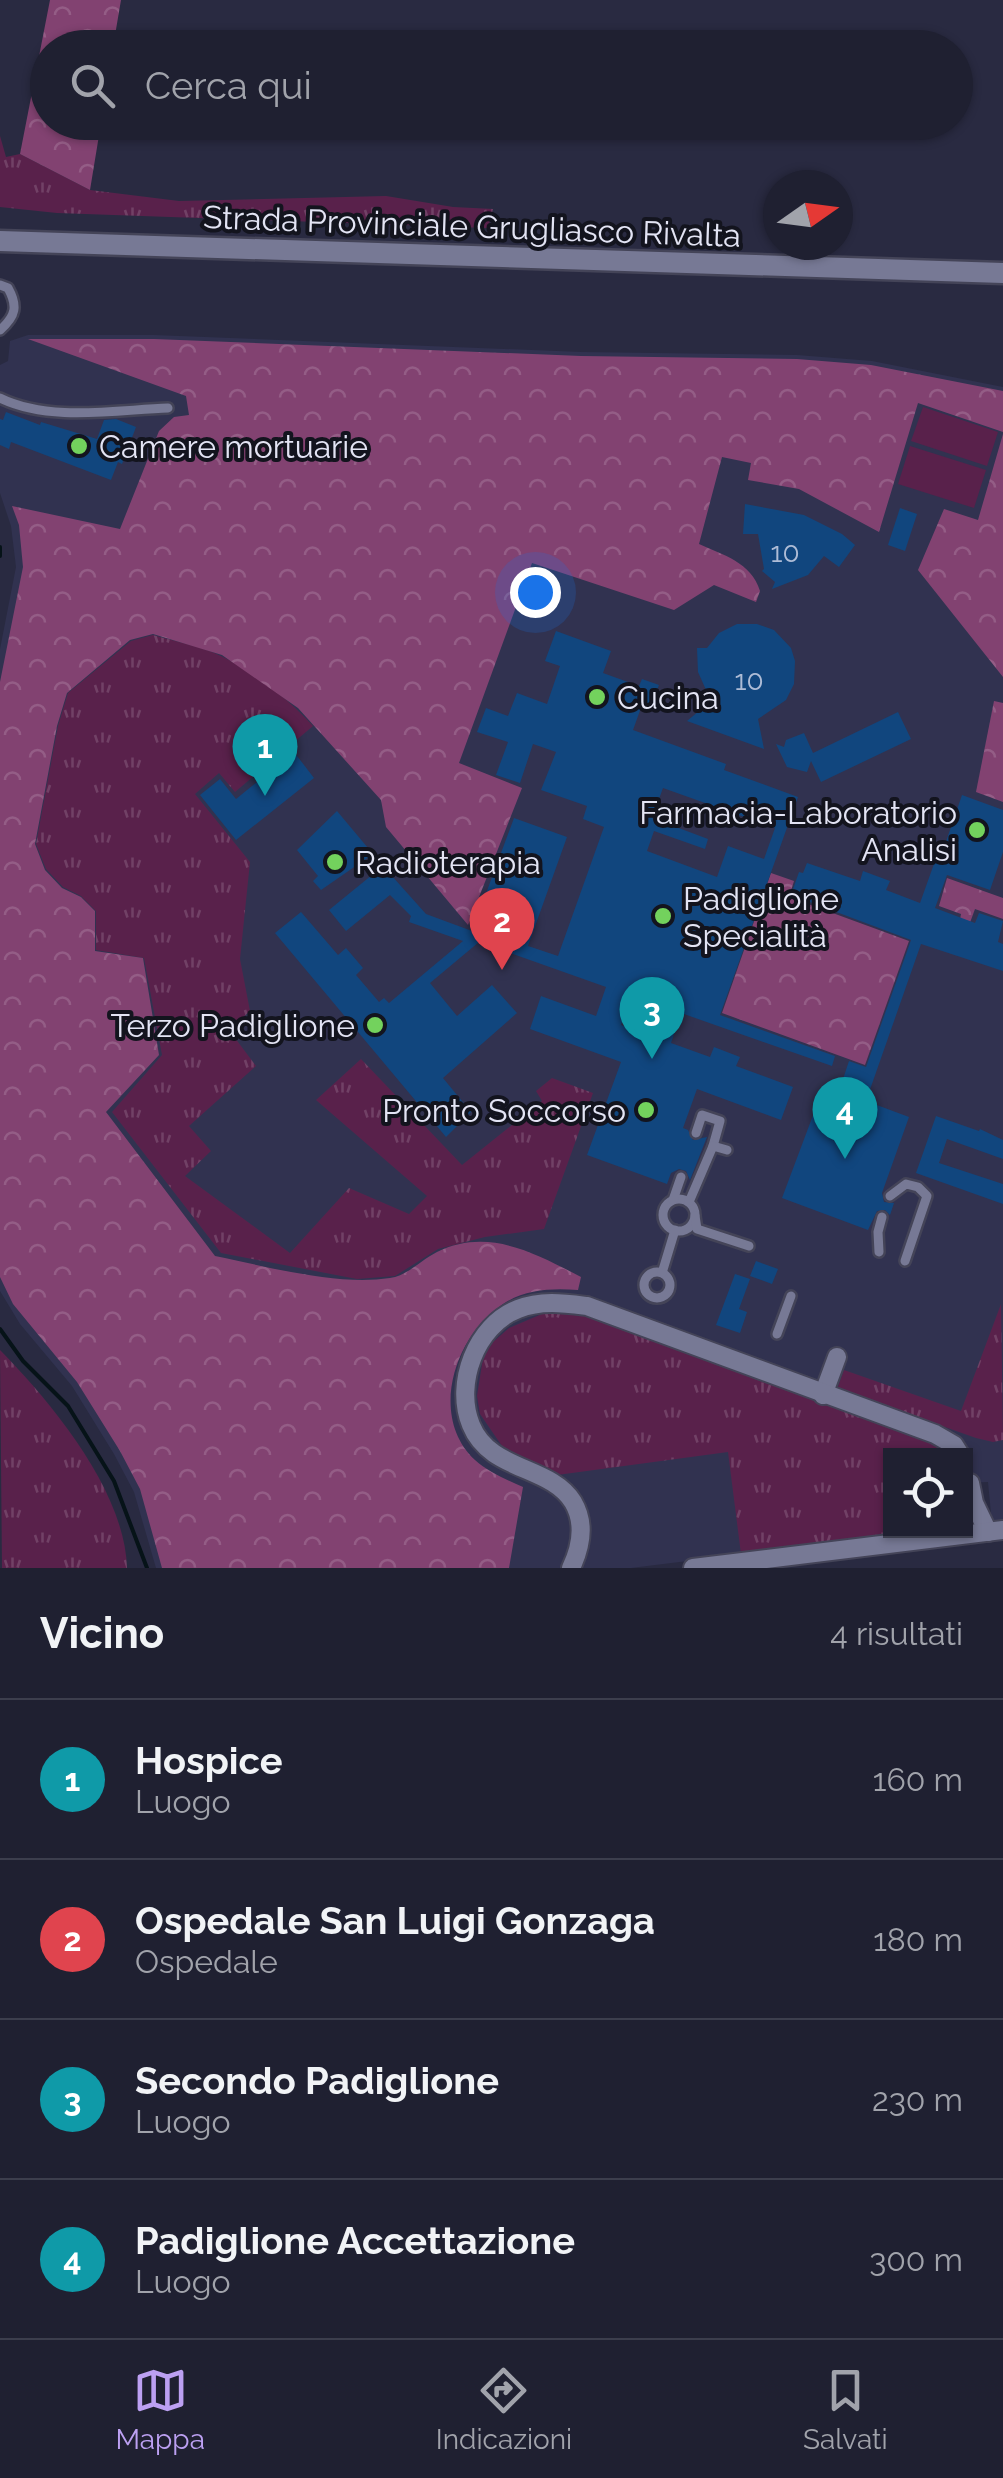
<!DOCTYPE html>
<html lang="it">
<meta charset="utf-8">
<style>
:root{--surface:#1f2031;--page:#272839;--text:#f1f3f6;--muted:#a1a3ab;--line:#3c3e4d;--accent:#bca0f2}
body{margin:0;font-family:Raleway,sans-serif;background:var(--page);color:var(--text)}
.controls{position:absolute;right:30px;bottom:30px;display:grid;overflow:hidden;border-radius:0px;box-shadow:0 2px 8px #0004}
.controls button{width:90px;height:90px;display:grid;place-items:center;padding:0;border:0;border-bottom:2px solid var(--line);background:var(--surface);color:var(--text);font:50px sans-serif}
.compass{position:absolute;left:763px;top:170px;width:90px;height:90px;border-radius:50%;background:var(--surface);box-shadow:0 2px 8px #0004;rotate:76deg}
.you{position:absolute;left:535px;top:592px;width:35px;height:35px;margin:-25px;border:8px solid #fff;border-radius:50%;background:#1a73e8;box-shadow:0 0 0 15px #1a73e833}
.badge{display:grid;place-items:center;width:65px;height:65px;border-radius:50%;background:var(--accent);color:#fff;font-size:32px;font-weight:700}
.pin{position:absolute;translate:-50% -82px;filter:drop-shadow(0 2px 5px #0008)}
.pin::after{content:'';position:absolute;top:52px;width:35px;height:30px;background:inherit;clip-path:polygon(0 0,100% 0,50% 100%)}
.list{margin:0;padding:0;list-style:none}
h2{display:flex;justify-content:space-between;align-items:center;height:130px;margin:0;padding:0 40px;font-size:42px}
h2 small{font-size:32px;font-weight:400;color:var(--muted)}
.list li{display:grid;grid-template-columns:65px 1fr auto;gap:30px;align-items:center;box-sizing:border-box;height:160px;padding:0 40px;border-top:2px solid var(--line)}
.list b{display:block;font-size:38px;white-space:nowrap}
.list p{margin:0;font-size:32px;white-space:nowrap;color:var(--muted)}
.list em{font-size:32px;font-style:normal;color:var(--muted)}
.icon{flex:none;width:55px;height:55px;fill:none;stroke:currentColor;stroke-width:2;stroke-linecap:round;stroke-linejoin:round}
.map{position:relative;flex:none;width:1003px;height:1568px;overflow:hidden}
.search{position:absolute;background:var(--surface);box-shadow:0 2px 8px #0004;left:30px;right:30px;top:30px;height:110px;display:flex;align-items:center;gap:25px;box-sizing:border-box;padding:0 35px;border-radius:55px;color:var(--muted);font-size:38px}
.sheet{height:770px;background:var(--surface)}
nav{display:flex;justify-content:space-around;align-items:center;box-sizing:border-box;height:140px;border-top:2px solid var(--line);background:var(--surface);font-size:28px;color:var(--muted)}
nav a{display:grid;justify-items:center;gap:5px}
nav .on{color:var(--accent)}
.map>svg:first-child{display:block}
.built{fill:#313250}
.grass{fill:url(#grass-tufts)}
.forest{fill:url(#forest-crowns)}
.pitch{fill:#59214b}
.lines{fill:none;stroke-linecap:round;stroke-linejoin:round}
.stream{stroke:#061318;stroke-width:4}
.building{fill:#11467e;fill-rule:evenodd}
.service-casing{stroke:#444458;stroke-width:14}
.minor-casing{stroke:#444458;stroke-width:22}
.tertiary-casing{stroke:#444458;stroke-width:25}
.service{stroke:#777995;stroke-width:9}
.minor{stroke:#777995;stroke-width:18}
.tertiary{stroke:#777995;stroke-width:20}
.poi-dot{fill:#73d25d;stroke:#13141e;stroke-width:4}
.labels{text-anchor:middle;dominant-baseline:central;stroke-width:8;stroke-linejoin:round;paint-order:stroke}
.number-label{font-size:28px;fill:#aebcd6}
.street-label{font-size:32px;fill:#e3e4f4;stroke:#13141e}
.poi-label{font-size:32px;fill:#e3e4f4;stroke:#13141e;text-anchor:start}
</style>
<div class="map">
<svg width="1003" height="1568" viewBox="0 0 1003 1568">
<defs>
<pattern id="grass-tufts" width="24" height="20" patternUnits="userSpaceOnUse" patternTransform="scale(2.5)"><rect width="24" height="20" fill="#59214b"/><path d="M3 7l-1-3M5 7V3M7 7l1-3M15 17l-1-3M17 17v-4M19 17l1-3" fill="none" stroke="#714166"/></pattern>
<pattern id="forest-crowns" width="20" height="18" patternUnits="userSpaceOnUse" patternTransform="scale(2.5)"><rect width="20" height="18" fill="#824271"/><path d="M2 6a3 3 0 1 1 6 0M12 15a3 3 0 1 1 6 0" fill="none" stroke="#945d86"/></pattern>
</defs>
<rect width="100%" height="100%" fill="#292a41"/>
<path class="built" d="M 28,335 L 154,335 L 581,352 L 797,355 L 872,361 L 1003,387 L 1003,1522 L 992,1524 L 988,1482 L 966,1483 L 966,1456 L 890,1456 L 890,1530 L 927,1531 L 631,1568 L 156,1568 L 134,1492 L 114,1454 L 72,1386 L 20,1324 L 0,1291 L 0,649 L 16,567 L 11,526 L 0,493 L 0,365 L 8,361 L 10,341 Z"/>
<g class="grass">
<path d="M 0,136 L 6,157 L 20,154 L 90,190 L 179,201 L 386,196 L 453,207 L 493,209 L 488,228 L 57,213 L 0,207 Z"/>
<path d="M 153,635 C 176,642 202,646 223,657 C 256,673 288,699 313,726 L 235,792 L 219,773 L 195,794 L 250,862 L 240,959 L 250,1011 L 229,1030 L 256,1066 L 189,1126 L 211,1151 L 185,1176 L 290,1253 L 349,1188 L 409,1214 L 427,1196 L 316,1100 L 361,1059 L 462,1165 L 542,1101 L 536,1091 L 552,1078 L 593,1093 L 544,1229 L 485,1237 L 438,1249 L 395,1276 L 357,1279 L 221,1253 L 112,1112 L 162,1055 L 144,958 L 96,950 L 96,911 L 81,896 L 63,887 L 46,869 L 36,844 L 58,726 L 68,693 L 131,641 Z"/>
<path d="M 1001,1304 L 1003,1440 L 993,1442 L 976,1438 L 837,1389 L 844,1370 L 961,1411 Z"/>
<path d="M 556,1308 L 576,1311 L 933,1441 L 952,1455 L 890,1456 L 890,1530 L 927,1531 L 741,1554 L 728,1452 L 557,1475 L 502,1446 L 480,1414 L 477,1396 L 483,1358 L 493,1342 L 509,1328 Z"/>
<path d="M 0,1350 C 51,1402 125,1491 127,1568 L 2,1568 Z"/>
</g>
<g class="forest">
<path d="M 50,0 L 121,0 L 113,47 L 48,48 L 48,122 L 101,123 L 90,190 L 20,154 Z"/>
<path d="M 28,339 L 154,339 L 581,356 L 797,359 L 871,365 L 1003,391 L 1003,432 L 918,403 L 879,532 L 799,489 L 748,480 L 751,463 L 722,457 L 699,544 C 723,555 751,562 760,591 L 756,602 L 714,585 L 674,610 L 532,563 L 459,763 L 522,788 L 468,925 L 386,827 L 381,800 L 298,708 L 222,655 L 153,634 L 130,640 L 67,693 L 57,726 L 35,844 L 45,870 L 62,888 L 81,897 L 95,911 L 95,951 L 143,958 L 159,1055 L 106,1112 L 215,1256 C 269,1267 337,1286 390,1278 C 407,1276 421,1260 437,1252 C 488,1227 535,1253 581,1277 L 578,1290 C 553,1288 525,1289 503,1304 C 455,1335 428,1416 475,1460 C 488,1472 507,1480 523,1487 L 509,1568 L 162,1568 L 140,1489 L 120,1451 L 77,1382 L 13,1304 L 0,1277 L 0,682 L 23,567 L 19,525 L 12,506 L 120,529 L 159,431 L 174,417 L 189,415 L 186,396 Z"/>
<path d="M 1003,434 L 1003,677 L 918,570 L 944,509 L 978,520 Z"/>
<path d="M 994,701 L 1003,703 L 1003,802 L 976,792 Z"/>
<path d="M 771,873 L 794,881 L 789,897 L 909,941 L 865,1065 L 722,1013 Z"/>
<path d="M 947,878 L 1003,898 L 1003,919 L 975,909 L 968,928 L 959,925 L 961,914 L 939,906 Z"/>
</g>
<g class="pitch">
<path d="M 923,407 L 998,432 L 987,466 L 911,441 Z"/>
<path d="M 910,446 L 986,470 L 974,508 L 898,484 Z"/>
</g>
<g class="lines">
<g class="stream">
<path d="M 0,547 L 0,556"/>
<path d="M 0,1329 L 23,1361 L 68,1406 L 114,1481 L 147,1568"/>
</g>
</g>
<g class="building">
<path d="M 6,412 L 40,425 L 41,422 L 97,439 L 104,420 L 116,419 L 136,427 L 122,464 L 118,462 L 111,480 L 11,442 L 9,449 L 0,445 L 0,419 L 3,420 Z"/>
<path d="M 745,504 L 804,515 L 842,534 L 855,545 L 839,567 L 824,556 L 808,575 L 772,589 L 775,582 L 762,571 L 764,569 L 758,534 L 743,534 Z"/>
<path d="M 900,508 L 917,514 L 905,551 L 888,545 Z"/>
<path d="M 737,624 L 757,624 L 774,630 L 791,648 L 795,661 L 794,684 L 786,700 L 758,719 L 764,749 L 687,721 L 711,701 L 698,672 L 697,648 L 707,648 L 719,633 Z"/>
<path d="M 556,631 L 611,651 L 603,673 L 639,686 L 642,679 L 659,685 L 650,708 L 642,705 L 633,730 L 726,764 L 724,770 L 798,797 L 720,1015 L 835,1056 L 832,1066 L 681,1013 L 671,1043 L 710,1057 L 714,1047 L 740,1057 L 736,1066 L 793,1087 L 781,1120 L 697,1089 L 683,1128 L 688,1130 L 693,1140 L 707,1137 L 690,1180 L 686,1171 L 679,1169 L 671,1173 L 667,1184 L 587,1155 L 621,1062 L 530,1029 L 541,996 L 596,1016 L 606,987 L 479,942 L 430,983 L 457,1016 L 492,985 L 517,1013 L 443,1078 L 471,1112 L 446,1137 L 275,933 L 301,912 L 338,955 L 346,948 L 363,968 L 356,975 L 379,1002 L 384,998 L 389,1003 L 463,941 L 409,922 L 411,916 L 390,895 L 346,931 L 329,910 L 383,866 L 426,914 L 472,931 L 514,818 L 567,837 L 528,946 L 558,956 L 604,827 L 583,819 L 587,806 L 541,790 L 556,752 L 533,744 L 520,783 L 496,775 L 508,742 L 477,732 L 486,708 L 508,716 L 517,693 L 547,704 L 560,666 L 545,661 ZM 663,788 L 775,828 L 764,859 L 728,846 L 717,877 L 647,851 L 654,831 L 705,849 L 708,839 L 652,818 ZM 632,996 L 665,1008 L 655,1037 L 621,1025 Z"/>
<path d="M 898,712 L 911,739 L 821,782 L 811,761 L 807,772 L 787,767 L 776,744 L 784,747 L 786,740 L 804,733 L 813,753 Z"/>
<path d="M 294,752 L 314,778 L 236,840 L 200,795 L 220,779 L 236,799 Z"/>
<path d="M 962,795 L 1003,810 L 1003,852 L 990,890 L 947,875 L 935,908 L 975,923 L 979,913 L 1003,921 L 998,942 L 1003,944 L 1003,971 L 921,944 L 866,1101 L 909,1117 L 882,1193 L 884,1202 L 894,1203 L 890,1215 L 885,1210 L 877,1211 L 868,1230 L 782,1198 L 824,1086 L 839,1091 L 849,1061 L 866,1067 L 911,940 L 791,895 L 799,872 L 803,873 L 807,863 L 860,881 L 863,871 L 890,881 L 886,890 L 920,903 L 935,861 L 939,862 Z"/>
<path d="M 337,811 L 373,854 L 321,890 L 313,881 L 318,876 L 297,850 Z"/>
<path d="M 936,1116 L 979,1131 L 980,1129 L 1003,1140 L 1003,1159 L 947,1139 L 939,1163 L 1003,1184 L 1003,1204 L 916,1173 Z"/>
<path d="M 756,1261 L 778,1269 L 772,1284 L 750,1276 Z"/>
<path d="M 735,1274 L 750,1279 L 739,1309 L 747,1312 L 740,1333 L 716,1325 Z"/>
</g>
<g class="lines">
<defs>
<g id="service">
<path d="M 0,285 L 8,288 C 18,306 16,316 0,330"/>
<path d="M 0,398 C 49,422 115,410 168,408"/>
<path d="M 696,1133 L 702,1115 L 720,1121 L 713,1146"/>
<path d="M 890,1196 L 906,1184 L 918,1187 L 927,1196 L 905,1261"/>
<circle cx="679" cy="1215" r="16"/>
<path d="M 673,1200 L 681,1177"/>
<path d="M 689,1202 L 713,1146 L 727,1150"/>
<path d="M 695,1216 L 697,1229 L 749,1246"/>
<path d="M 879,1252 L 878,1232 L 882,1217"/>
<circle cx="657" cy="1285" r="13"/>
<path d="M 662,1273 L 675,1230"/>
<path d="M 777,1334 L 791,1296"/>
</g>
<g id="minor">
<path d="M 823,1395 L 837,1357"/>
<path d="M 970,1483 L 974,1503 L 988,1532"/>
<path d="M 571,1568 C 581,1547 586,1524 573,1502 C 550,1465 490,1472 471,1425 C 454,1384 476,1325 518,1309 C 541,1300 563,1303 587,1306 L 935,1434 L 954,1445 L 961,1456"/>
<path d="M 693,1568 L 1003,1530"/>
</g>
<path id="tertiary" d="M 0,241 L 1003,273"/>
</defs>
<use href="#service" class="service-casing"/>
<use href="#minor" class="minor-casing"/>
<use href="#tertiary" class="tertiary-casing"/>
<use href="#service" class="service"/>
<use href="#minor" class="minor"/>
<use href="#tertiary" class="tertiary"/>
</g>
<g class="poi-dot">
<circle cx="79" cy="446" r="10"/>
<circle cx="597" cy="697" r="10"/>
<circle cx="977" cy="830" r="10"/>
<circle cx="335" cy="862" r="10"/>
<circle cx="663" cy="916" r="10"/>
<circle cx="375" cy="1025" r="10"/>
<circle cx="646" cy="1110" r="10"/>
</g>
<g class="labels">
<g class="number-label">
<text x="785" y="552">10</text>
<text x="749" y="680">10</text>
</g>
<g class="street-label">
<text transform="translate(472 226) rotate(2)">Strada Provinciale Grugliasco Rivalta</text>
</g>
<g class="poi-label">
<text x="99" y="446">Camere mortuarie</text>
<text x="617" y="697">Cucina</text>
<text x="957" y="812" text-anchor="end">Farmacia-Laboratorio<tspan x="957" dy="37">Analisi</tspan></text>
<text x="355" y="862">Radioterapia</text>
<text x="683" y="898">Padiglione<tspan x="683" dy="37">Specialità</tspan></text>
<text x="355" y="1025" text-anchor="end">Terzo Padiglione</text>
<text x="626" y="1110" text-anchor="end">Pronto Soccorso</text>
</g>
</g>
</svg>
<div class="controls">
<button><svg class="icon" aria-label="locate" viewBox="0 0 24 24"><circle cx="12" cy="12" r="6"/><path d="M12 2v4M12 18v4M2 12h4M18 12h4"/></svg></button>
</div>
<svg class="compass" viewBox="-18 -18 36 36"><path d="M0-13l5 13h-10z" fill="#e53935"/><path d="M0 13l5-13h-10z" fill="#a1a3ab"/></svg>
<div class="you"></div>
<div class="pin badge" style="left:265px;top:796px;background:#0f9aa8">1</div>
<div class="pin badge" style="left:502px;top:970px;background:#e0444e">2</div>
<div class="pin badge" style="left:652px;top:1059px;background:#0f9aa8">3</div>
<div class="pin badge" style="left:845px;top:1159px;background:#0f9aa8">4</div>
<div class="search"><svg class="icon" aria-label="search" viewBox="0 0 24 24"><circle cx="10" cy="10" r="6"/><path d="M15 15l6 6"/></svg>Cerca qui</div>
</div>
<section class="sheet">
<h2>Vicino<small>4 risultati</small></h2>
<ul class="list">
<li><span class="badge" style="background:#0f9aa8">1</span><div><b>Hospice</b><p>Luogo</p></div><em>160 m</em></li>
<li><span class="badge" style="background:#e0444e">2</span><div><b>Ospedale San Luigi Gonzaga</b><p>Ospedale</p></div><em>180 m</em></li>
<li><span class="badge" style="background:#0f9aa8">3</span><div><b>Secondo Padiglione</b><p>Luogo</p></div><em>230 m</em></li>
<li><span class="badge" style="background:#0f9aa8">4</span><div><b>Padiglione Accettazione</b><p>Luogo</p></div><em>300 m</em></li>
</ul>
</section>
<nav>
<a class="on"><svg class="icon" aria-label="map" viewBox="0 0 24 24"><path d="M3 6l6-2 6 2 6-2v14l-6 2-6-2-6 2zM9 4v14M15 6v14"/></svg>Mappa</a>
<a><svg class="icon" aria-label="directions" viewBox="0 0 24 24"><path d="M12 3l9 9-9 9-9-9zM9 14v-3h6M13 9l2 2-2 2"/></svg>Indicazioni</a>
<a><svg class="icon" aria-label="saved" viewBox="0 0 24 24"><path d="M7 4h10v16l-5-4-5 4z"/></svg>Salvati</a>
</nav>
